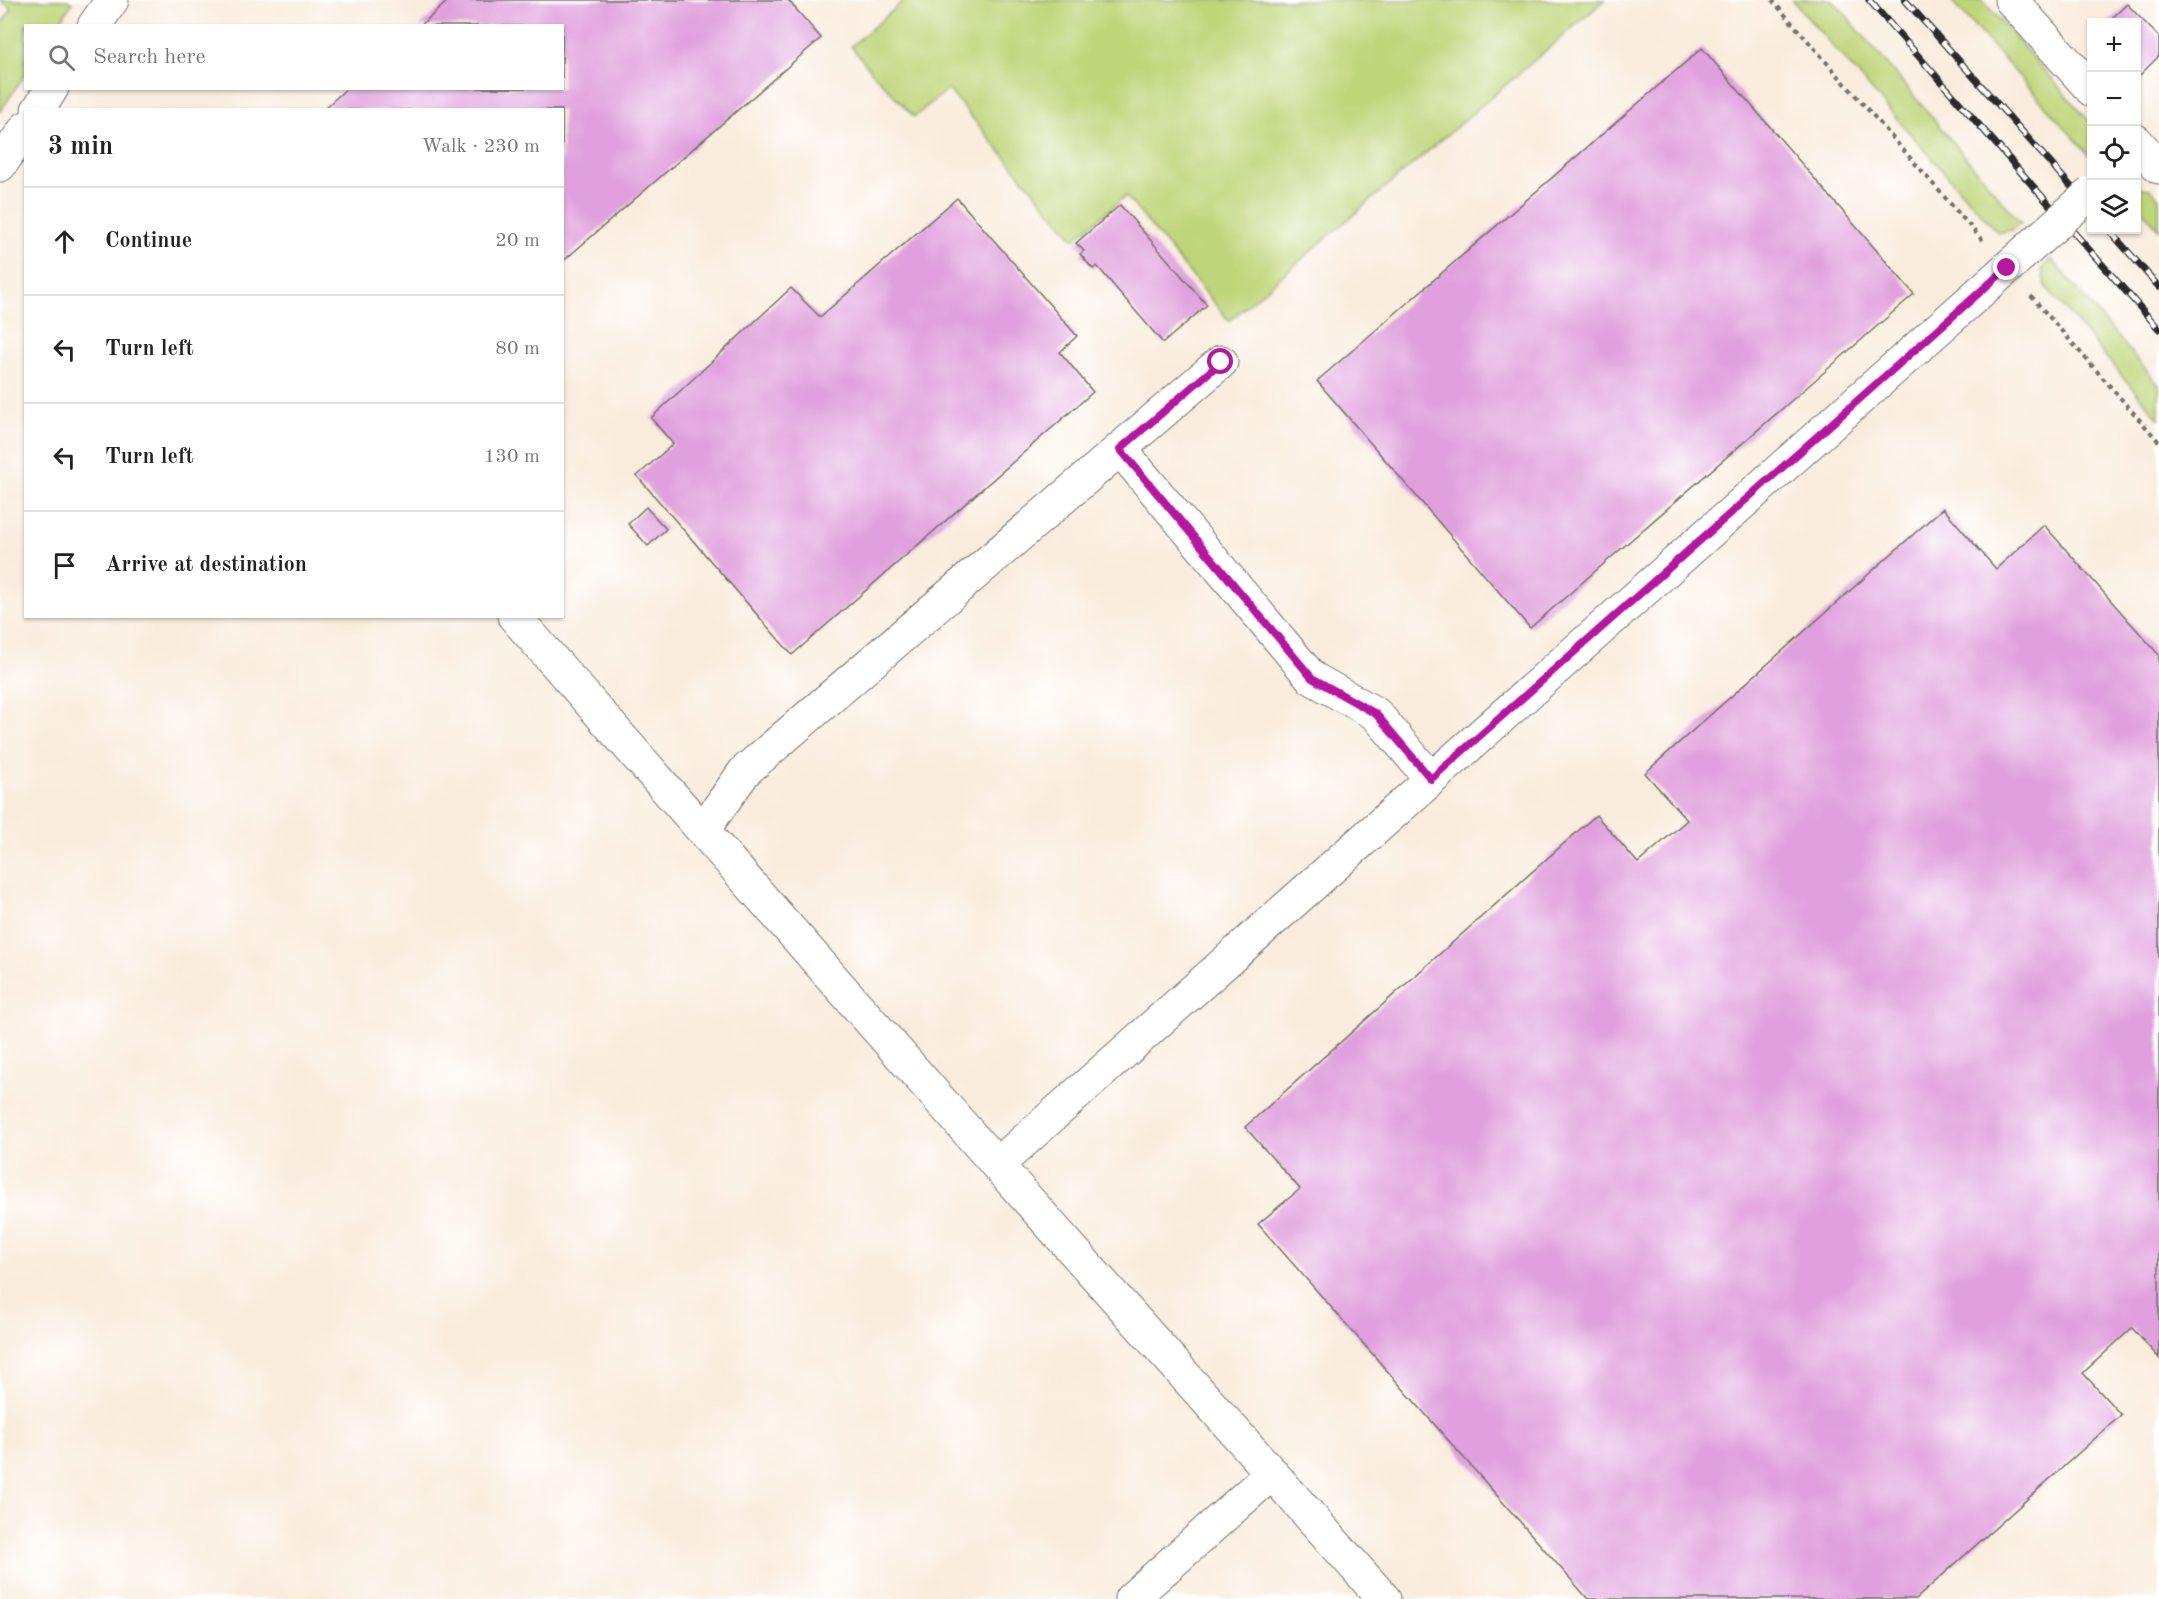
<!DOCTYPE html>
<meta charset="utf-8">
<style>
:root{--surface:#fff;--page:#f2f2f2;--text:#222;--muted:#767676;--line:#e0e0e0}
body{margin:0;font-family:"Old Standard TT",serif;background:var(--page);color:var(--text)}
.controls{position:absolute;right:18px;top:18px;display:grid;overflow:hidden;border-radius:0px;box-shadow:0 2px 4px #0004}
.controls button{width:54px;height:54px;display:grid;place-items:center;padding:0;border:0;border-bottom:2px solid var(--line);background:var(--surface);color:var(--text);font:30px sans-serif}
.stop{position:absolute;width:18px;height:18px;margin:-14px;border:4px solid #b5179e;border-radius:50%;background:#fff}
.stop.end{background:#b5179e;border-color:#fff;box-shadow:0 2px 6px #0008}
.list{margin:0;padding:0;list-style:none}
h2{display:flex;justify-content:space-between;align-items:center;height:78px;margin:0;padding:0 24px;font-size:26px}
h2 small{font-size:20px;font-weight:400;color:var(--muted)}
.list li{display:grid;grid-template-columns:39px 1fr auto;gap:18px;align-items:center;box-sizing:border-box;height:108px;padding:0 24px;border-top:2px solid var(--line)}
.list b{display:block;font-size:22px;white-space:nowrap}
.list em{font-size:20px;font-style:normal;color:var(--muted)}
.icon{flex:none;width:33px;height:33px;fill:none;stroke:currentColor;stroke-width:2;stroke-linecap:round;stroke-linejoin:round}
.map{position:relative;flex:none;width:2159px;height:1599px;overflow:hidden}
.search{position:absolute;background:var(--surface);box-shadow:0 2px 4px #0004;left:24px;top:24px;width:540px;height:66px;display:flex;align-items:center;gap:15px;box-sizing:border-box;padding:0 21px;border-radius:0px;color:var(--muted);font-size:22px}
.panel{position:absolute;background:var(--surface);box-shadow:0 2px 4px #0004;left:24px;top:108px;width:540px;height:510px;border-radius:0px}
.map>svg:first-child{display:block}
.green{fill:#bfd579;stroke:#758052;stroke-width:1.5}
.building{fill:#e0a0dd}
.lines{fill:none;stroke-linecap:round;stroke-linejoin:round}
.minor-casing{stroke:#736f69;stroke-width:35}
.path{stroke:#736f69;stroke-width:4;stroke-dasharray:4.5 4.5;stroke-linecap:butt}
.minor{stroke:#fff;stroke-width:33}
.rail-casing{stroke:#2b2b2b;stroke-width:7}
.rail{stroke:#fff;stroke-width:4.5;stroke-dasharray:14;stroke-linecap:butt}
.minor-bridge-casing{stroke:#736f69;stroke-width:35;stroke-linecap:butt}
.minor-bridge{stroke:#fff;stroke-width:33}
.route{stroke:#b5179e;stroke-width:8}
</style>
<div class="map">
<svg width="2159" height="1599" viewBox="0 0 2159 1599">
<rect width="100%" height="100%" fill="#fff"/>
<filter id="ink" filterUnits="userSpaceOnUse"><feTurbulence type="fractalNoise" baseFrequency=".0167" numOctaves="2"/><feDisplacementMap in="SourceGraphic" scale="12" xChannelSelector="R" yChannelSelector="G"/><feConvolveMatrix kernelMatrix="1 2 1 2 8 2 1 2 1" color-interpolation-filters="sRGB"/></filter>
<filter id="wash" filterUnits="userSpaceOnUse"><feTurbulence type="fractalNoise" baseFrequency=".008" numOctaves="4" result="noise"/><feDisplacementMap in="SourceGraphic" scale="24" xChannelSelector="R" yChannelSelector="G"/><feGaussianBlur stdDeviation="1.35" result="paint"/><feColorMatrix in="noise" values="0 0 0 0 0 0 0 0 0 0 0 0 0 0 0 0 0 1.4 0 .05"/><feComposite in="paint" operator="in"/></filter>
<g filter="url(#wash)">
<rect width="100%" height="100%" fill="#f9ecdc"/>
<g class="green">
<path d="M 0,0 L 68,0 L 72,3 L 58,25 L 26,26 L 25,74 L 0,112 L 0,25 L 12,9 Z"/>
<path d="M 905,0 L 1605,0 L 1229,321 L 1126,196 L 1074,239 L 948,89 L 914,117 L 872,72 L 851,46 Z"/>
<path d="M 1792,0 L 1833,0 L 2021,223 L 2012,230 L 1998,233 Z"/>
<path d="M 1951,0 L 1982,0 L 2091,123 L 2091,157 Z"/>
<path d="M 2140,188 L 2151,189 L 2159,198 L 2159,230 L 2137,204 L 2137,190 Z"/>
<path d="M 2051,259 L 2159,385 L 2159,419 L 2045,286 L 2042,269 Z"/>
</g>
<g id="blocks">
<g class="building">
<path d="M 449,0 L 788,0 L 821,38 L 562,262 L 562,110 L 323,110 L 347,88 L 562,88 L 562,26 L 420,26 Z"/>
<path d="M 2127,4 L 2159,37 L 2159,56 L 2140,75 L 2136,71 L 2136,22 L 2108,22 Z"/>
<path d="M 1702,48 L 1914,294 L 1530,628 L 1317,381 Z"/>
<path d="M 957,198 L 1077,336 L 1060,352 L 1093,392 L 792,655 L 637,476 L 673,444 L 651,418 L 791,288 L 820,317 Z"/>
<path d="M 1120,205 L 1207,305 L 1163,343 L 1097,266 L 1093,269 L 1080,254 L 1084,251 L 1076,243 Z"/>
<path d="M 646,507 L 666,529 L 648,546 L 628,524 Z"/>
<path d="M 1943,508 L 1996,569 L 2044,525 L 2159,655 L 2159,1358 L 2132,1328 L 2083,1373 L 2121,1415 L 1916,1599 L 1588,1599 L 1258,1224 L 1300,1189 L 1245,1127 L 1596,815 L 1638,863 L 1687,820 L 1645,773 Z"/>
</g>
</g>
</g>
<g filter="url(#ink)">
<use href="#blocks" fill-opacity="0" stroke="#736f69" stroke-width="1.5"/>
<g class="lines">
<defs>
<g id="minor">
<path d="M 2011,0 L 2092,90"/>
<path d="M 94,26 L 112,0"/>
<path d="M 38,110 L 52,88"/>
<path d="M 2136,141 L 2159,167"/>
<path d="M 0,165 L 26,128"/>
<path d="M 1120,449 L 1312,678 L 1376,714 L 1431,779"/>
<path d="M 514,616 L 997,1165 L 1384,1599"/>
<path d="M 703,830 L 745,771 L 1221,362"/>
<path d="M 997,1165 L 2007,268"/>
<path d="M 1131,1599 L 1272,1473"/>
</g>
</defs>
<use href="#minor" class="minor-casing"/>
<g class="path">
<path d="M 1772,0 L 1983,241"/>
<path d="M 2031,296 L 2159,442"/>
</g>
<use href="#minor" class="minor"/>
<defs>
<g id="rail">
<path d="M 1869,0 L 2159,329"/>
<path d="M 1905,0 L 2092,210"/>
<path d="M 2109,230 L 2159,287"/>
</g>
</defs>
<use href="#rail" class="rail-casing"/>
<use href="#rail" class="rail"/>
<defs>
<path id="minor-bridge" d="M 2007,268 L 2092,192"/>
</defs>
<use href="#minor-bridge" class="minor-bridge-casing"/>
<use href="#minor-bridge" class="minor-bridge"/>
</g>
</g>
<g class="lines" filter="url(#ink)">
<path class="route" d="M 1221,362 L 1120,449 L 1312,678 L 1376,714 L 1431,779 L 2007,268"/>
</g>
</svg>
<div class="controls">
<button>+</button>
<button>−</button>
<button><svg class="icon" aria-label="locate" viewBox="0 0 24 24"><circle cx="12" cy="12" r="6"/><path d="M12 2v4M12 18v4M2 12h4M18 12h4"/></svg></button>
<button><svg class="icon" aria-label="layers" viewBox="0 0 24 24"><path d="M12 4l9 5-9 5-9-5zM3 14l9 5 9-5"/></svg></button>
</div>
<div class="stop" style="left:1221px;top:362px"></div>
<div class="stop end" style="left:2007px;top:268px"></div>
<div class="search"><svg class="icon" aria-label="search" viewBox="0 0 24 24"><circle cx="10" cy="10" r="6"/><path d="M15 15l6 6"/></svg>Search here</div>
<section class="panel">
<h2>3 min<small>Walk · 230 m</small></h2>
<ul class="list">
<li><svg class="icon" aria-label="ahead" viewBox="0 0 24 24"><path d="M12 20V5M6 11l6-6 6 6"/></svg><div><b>Continue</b></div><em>20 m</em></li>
<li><svg class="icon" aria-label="left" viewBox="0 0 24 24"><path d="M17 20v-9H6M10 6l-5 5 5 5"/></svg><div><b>Turn left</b></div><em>80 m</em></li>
<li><svg class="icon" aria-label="left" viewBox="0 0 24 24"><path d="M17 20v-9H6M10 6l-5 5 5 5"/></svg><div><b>Turn left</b></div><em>130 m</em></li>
<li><svg class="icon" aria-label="arrive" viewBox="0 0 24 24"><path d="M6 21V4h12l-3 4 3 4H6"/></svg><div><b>Arrive at destination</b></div></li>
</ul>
</section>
</div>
